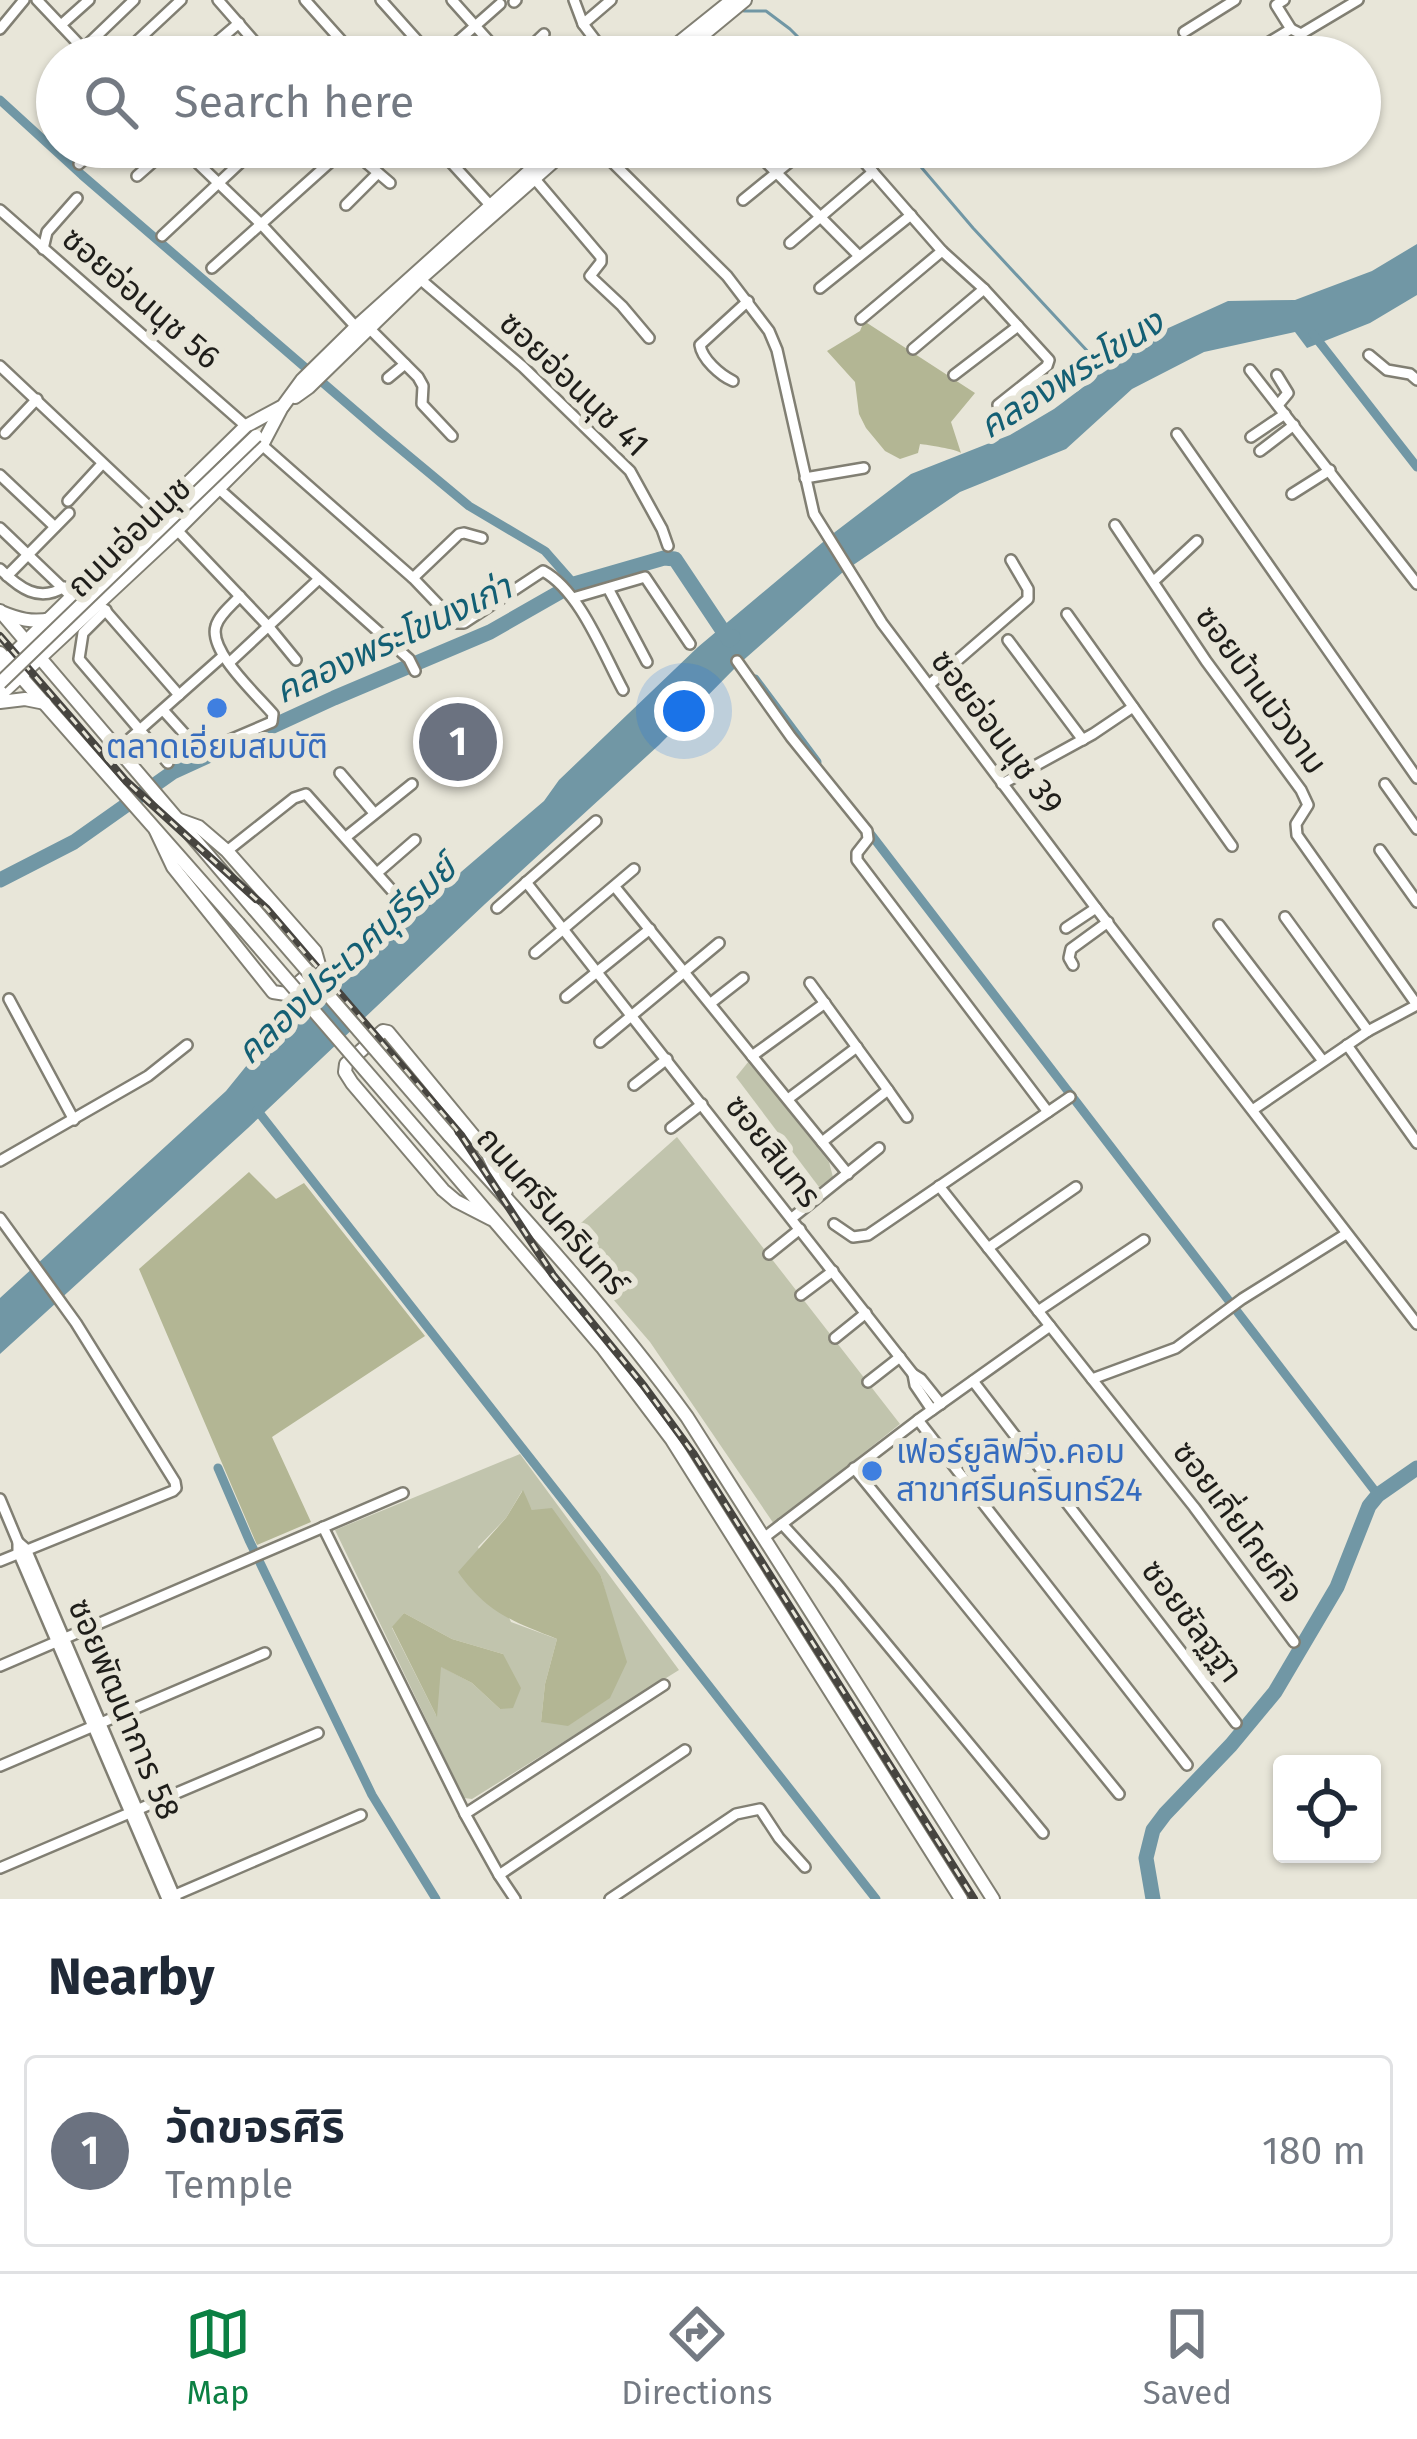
<!DOCTYPE html>
<meta charset="utf-8">
<style>
:root{--surface:#fff;--page:#f2f2f3;--text:#1f2937;--muted:#747a83;--line:#e0e1e3;--accent:#0b8043}
body{margin:0;font-family:"Fira Sans","Noto Sans Thai",sans-serif;background:var(--page);color:var(--text)}
.controls{position:absolute;right:36px;bottom:36px;display:grid;overflow:hidden;border-radius:12px;box-shadow:0 3px 9px #0004}
.controls button{width:108px;height:108px;display:grid;place-items:center;padding:0;border:0;border-bottom:3px solid var(--line);background:var(--surface);color:var(--text);font:60px sans-serif}
.you{position:absolute;left:684px;top:711px;width:42px;height:42px;margin:-30px;border:9px solid #fff;border-radius:50%;background:#1a73e8;box-shadow:0 0 0 18px #1a73e833}
.badge{display:grid;place-items:center;width:78px;height:78px;border-radius:50%;background:var(--accent);color:#fff;font-size:39px;font-weight:700}
.pin{position:absolute;translate:-50% -50%;border:6px solid #fff;box-shadow:0 3px 12px #0006}
.list{margin:0;padding:0;list-style:none}
h2{display:flex;justify-content:space-between;align-items:center;height:156px;margin:0;padding:0 48px;font-size:51px}
h2 small{font-size:39px;font-weight:400;color:var(--muted)}
.list li{display:grid;grid-template-columns:78px 1fr auto;gap:36px;align-items:center;box-sizing:border-box;height:192px;margin:0 24px 24px;padding:0 24px;border:3px solid var(--line);border-radius:12px}
.list b{display:block;font-size:45px;white-space:nowrap}
.list p{margin:0;font-size:39px;white-space:nowrap;color:var(--muted)}
.list em{font-size:39px;font-style:normal;color:var(--muted)}
.icon{flex:none;width:66px;height:66px;fill:none;stroke:currentColor;stroke-width:2;stroke-linecap:round;stroke-linejoin:round}
.map{position:relative;flex:none;width:1417px;height:1899px;overflow:hidden}
.search{position:absolute;background:var(--surface);box-shadow:0 3px 9px #0004;left:36px;right:36px;top:36px;height:132px;display:flex;align-items:center;gap:30px;box-sizing:border-box;padding:0 42px;border-radius:66px;color:var(--muted);font-size:45px}
.sheet{height:372px;background:var(--surface)}
nav{display:flex;justify-content:space-around;align-items:center;box-sizing:border-box;height:168px;border-top:3px solid var(--line);background:var(--surface);font-size:33px;color:var(--muted)}
nav a{display:grid;justify-items:center;gap:6px}
nav .on{color:var(--accent)}
.map>svg:first-child{display:block}
.green{fill:#c1c4ad;fill-rule:evenodd}
.forest{fill:#b3b694}
.water{fill:#7197a5}
.lines{fill:none;stroke-linecap:round;stroke-linejoin:round}
.stream{stroke:#7197a5;stroke-width:3}
.canal{stroke:#7197a5;stroke-width:9}
.river{stroke:#7197a5;stroke-width:15}
.minor-casing{stroke:#817f73;stroke-width:14}
.major-casing{stroke:#817f73;stroke-width:16}
.minor{stroke:#fff;stroke-width:9}
.major{stroke:#fff;stroke-width:12}
.rail-casing{stroke:#474540;stroke-width:8}
.rail{stroke:#e8e6d9;stroke-width:3;stroke-dasharray:9;stroke-linecap:butt}
.major-bridge-casing{stroke:#817f73;stroke-width:16;stroke-linecap:butt}
.major-bridge{stroke:#fff;stroke-width:12}
.shop-dot{fill:#3f7fe0;stroke:#e8e6d9;stroke-width:4.5}
.labels{text-anchor:middle;dominant-baseline:central;stroke-width:12;stroke-linejoin:round;paint-order:stroke}
.street-label{font-size:33px;fill:#1f1e1a;stroke:#e8e6d9}
.shop-label{font-size:33px;fill:#366cbe;stroke:#e8e6d9}
.water-label{font-size:36px;font-style:italic;fill:#135f74;stroke:#e8e6d9}
</style>
<div class="map">
<svg width="1417" height="1899" viewBox="0 0 1417 1899">
<rect width="100%" height="100%" fill="#e8e6d9"/>
<g class="green">
<path d="M 749,1061 L 829,1162 L 833,1177 L 819,1187 L 736,1077 Z"/>
<path d="M 677,1137 L 900,1424 L 774,1524 L 650,1342 L 562,1240 Z"/>
<path d="M 520,1454 L 679,1670 L 472,1799 L 464,1798 L 335,1530 ZM 522,1491 L 532,1510 L 601,1576 L 610,1610 L 541,1722 L 545,1684 L 557,1639 L 511,1622 L 478,1547 L 506,1518 ZM 404,1613 L 452,1639 L 503,1654 L 500,1709 L 472,1683 L 440,1666 L 436,1715 L 392,1628 Z"/>
</g>
<g class="forest">
<path d="M 864,321 L 975,393 L 951,422 L 961,453 C 956,449 928,445 920,444 L 918,453 L 900,459 L 885,451 L 866,428 L 859,414 L 855,382 L 827,351 L 860,331 Z"/>
<path d="M 249,1172 L 276,1199 L 304,1183 L 425,1336 L 272,1437 L 311,1522 L 257,1545 L 139,1269 Z"/>
<path d="M 523,1490 L 532,1510 L 552,1508 L 601,1576 L 627,1662 L 610,1698 L 568,1726 L 541,1722 L 545,1684 L 557,1639 C 512,1621 487,1613 458,1572 L 506,1518 Z"/>
<path d="M 404,1613 L 452,1639 L 503,1654 L 521,1688 L 513,1708 L 500,1709 L 472,1683 L 441,1667 L 437,1717 L 392,1627 Z"/>
</g>
<path class="water" d="M 1417,244 L 1417,295 L 1370,323 L 1307,348 L 1295,332 L 1204,352 L 1132,389 L 1066,449 L 960,492 L 843,572 L 739,664 L 659,745 L 485,904 L 248,1128 L 0,1354 L 0,1298 L 226,1091 L 273,1033 L 544,801 L 559,780 L 698,647 L 835,532 L 911,474 L 1010,435 L 1054,409 L 1090,382 L 1111,354 L 1228,301 L 1295,300 L 1372,271 Z"/>
<g class="lines">
<g class="stream">
<path d="M 744,11 L 766,11 L 790,29 L 818,57"/>
<path d="M 904,147 L 973,228 L 1104,369"/>
</g>
<g class="canal">
<path d="M 0,100 L 82,175 L 380,432 L 469,506 L 545,551 L 574,584"/>
<path d="M 1313,334 L 1417,467"/>
<path d="M 755,679 L 817,762"/>
<path d="M 866,828 L 1378,1495"/>
<path d="M 257,1110 L 876,1899"/>
<path d="M 218,1468 L 249,1540 L 372,1795 L 436,1899"/>
</g>
<g class="river">
<path d="M 0,880 L 74,842 L 173,772 L 334,698 L 490,632 L 574,584 L 664,558 L 675,559 L 729,640 L 733,637"/>
<path d="M 1153,1899 L 1146,1858 L 1153,1830 L 1165,1814 L 1231,1745 L 1275,1692 L 1337,1587 L 1369,1506 L 1378,1495 L 1417,1468"/>
</g>
<defs>
<g id="minor">
<path d="M 37,0 L 91,57"/>
<path d="M 218,0 L 268,57"/>
<path d="M 305,0 L 356,57"/>
<path d="M 381,0 L 432,57"/>
<path d="M 452,0 L 503,57"/>
<path d="M 574,0 L 583,24 L 608,57"/>
<path d="M 514,2 L 516,0"/>
<path d="M 583,24 L 611,0"/>
<path d="M 61,25 L 89,0"/>
<path d="M 0,29 L 24,0"/>
<path d="M 1291,29 L 1301,34 L 1358,0"/>
<path d="M 1184,32 L 1235,0"/>
<path d="M 83,49 L 134,0"/>
<path d="M 120,57 L 181,0"/>
<path d="M 199,57 L 239,23"/>
<path d="M 440,57 L 500,4"/>
<path d="M 520,57 L 544,34"/>
<path d="M 1245,57 L 1291,29 L 1276,5 L 1284,0"/>
<path d="M 181,147 L 261,224 L 356,327"/>
<path d="M 348,147 L 390,183"/>
<path d="M 437,147 L 490,205"/>
<path d="M 515,147 L 533,167"/>
<path d="M 597,147 L 727,276 L 769,331 L 777,350 L 814,514 L 882,623 L 1096,908 L 1417,1324"/>
<path d="M 751,147 L 859,256"/>
<path d="M 851,147 L 942,251 L 984,289 L 1049,360 L 1047,366 L 998,405"/>
<path d="M 700,155 L 710,147"/>
<path d="M 79,164 L 97,147"/>
<path d="M 137,176 L 170,147"/>
<path d="M 534,178 L 601,257 L 601,262 L 590,276 L 622,306 L 649,338"/>
<path d="M 743,200 L 808,147"/>
<path d="M 346,205 L 378,173"/>
<path d="M 0,210 L 246,426"/>
<path d="M 162,236 L 257,147"/>
<path d="M 790,243 L 873,172"/>
<path d="M 43,249 L 47,232 L 77,198"/>
<path d="M 212,268 L 347,147"/>
<path d="M 420,279 L 523,367 L 630,471 L 662,529 L 668,546"/>
<path d="M 820,288 L 911,215"/>
<path d="M 861,319 L 942,251"/>
<path d="M 369,328 L 418,377 L 423,386 L 422,404 L 452,436"/>
<path d="M 913,349 L 984,289"/>
<path d="M 1369,355 L 1387,370 L 1410,374 L 1417,380"/>
<path d="M 0,366 L 158,515"/>
<path d="M 1250,370 L 1417,584"/>
<path d="M 954,375 L 1018,326"/>
<path d="M 1277,375 L 1288,393 L 1278,405"/>
<path d="M 388,378 L 405,364"/>
<path d="M 733,381 C 720,375 702,359 700,345 L 748,301"/>
<path d="M 5,433 L 37,399"/>
<path d="M 1177,434 L 1417,778"/>
<path d="M 1251,437 L 1285,414"/>
<path d="M 262,445 L 413,578 L 456,623 L 464,623 L 543,571 C 580,591 603,653 623,690"/>
<path d="M 1260,451 L 1294,425"/>
<path d="M 0,475 L 55,527"/>
<path d="M 805,478 L 864,468"/>
<path d="M 218,488 L 409,659 L 415,671"/>
<path d="M 1292,494 L 1330,470"/>
<path d="M 68,501 L 102,464"/>
<path d="M 1115,525 L 1206,661 L 1301,790 L 1308,805 L 1296,824 L 1297,835 L 1417,1005"/>
<path d="M 0,528 L 73,598"/>
<path d="M 177,530 L 269,627 L 296,660"/>
<path d="M 0,569 C 19,588 39,603 64,587"/>
<path d="M 7,576 L 69,513"/>
<path d="M 413,578 L 459,534 L 464,533 L 482,538"/>
<path d="M 1154,581 L 1197,541"/>
<path d="M 609,590 L 647,662"/>
<path d="M 573,598 L 645,577 L 690,644"/>
<path d="M 104,609 L 179,695"/>
<path d="M 106,610 L 83,633 L 79,659 L 168,763"/>
<path d="M 1067,614 L 1232,846"/>
<path d="M 1008,640 L 1083,740"/>
<path d="M 737,661 L 791,737 L 867,831 L 868,839 L 857,853 L 857,860 L 1048,1112"/>
<path d="M 229,663 L 319,579"/>
<path d="M 929,685 L 1028,599 L 1028,589 L 1011,560"/>
<path d="M 163,710 L 191,741 L 204,751 L 272,722 L 273,714 C 257,695 208,651 216,626 C 219,615 232,605 240,596"/>
<path d="M 117,750 L 223,656"/>
<path d="M 340,773 L 374,813"/>
<path d="M 1002,784 L 1093,734 L 1133,707"/>
<path d="M 1385,784 L 1417,829"/>
<path d="M 346,837 L 412,784"/>
<path d="M 1380,850 L 1417,902"/>
<path d="M 227,851 L 294,798 L 306,794 L 404,904"/>
<path d="M 377,873 L 415,840"/>
<path d="M 526,882 L 913,1374 L 921,1379 L 941,1404"/>
<path d="M 615,887 L 848,1174"/>
<path d="M 497,908 L 596,821"/>
<path d="M 1285,917 L 1368,1031"/>
<path d="M 1219,925 L 1323,1061"/>
<path d="M 1066,928 L 1096,908"/>
<path d="M 535,953 L 634,869"/>
<path d="M 1073,965 L 1069,958 L 1071,949 L 1108,922"/>
<path d="M 810,983 L 888,1090"/>
<path d="M 566,997 L 650,929"/>
<path d="M 9,999 L 74,1120"/>
<path d="M 711,1003 L 743,978"/>
<path d="M 600,1042 L 719,943"/>
<path d="M 1347,1045 L 1417,1143"/>
<path d="M 752,1056 L 825,1003"/>
<path d="M 634,1085 L 667,1059"/>
<path d="M 788,1099 L 857,1047"/>
<path d="M 1254,1109 L 1368,1031 L 1417,1005"/>
<path d="M 671,1128 L 702,1104"/>
<path d="M 822,1142 L 888,1090 L 907,1117"/>
<path d="M 0,1161 L 148,1076 L 187,1045"/>
<path d="M 939,1186 L 1050,1326"/>
<path d="M 0,1218 L 76,1323 L 175,1482 L 176,1488 L 173,1491 L 0,1561"/>
<path d="M 792,1218 L 879,1148"/>
<path d="M 834,1224 L 853,1237 L 868,1235 L 1070,1097"/>
<path d="M 988,1248 L 1076,1187"/>
<path d="M 769,1254 L 800,1229"/>
<path d="M 801,1295 L 833,1271"/>
<path d="M 1038,1311 L 1144,1240"/>
<path d="M 835,1338 L 866,1313"/>
<path d="M 913,1374 L 915,1385 L 932,1410"/>
<path d="M 1092,1379 L 1194,1507 L 1294,1642"/>
<path d="M 973,1381 L 1236,1723"/>
<path d="M 868,1382 L 900,1357"/>
<path d="M 918,1420 L 1187,1765"/>
<path d="M 854,1468 L 1119,1794"/>
<path d="M 0,1499 L 18,1542"/>
<path d="M 782,1524 L 837,1584 L 1043,1833"/>
<path d="M 323,1527 L 465,1814 L 499,1875 L 515,1899"/>
<path d="M 765,1537 L 918,1420 L 1050,1326 L 1092,1379 L 1176,1348 L 1242,1299 L 1346,1234"/>
<path d="M 0,1666 L 403,1493"/>
<path d="M 0,1766 L 265,1653"/>
<path d="M 465,1814 L 664,1685"/>
<path d="M 0,1868 L 318,1733"/>
<path d="M 499,1875 L 685,1750"/>
<path d="M 173,1896 L 361,1815"/>
<path d="M 167,1899 L 18,1552 L 18,1542 L 26,1549 L 176,1899"/>
<path d="M 610,1899 L 736,1814 L 760,1809 L 779,1838 L 805,1867"/>
</g>
<g id="major">
<path d="M 661,57 L 732,0"/>
<path d="M 676,57 L 745,0"/>
<path d="M 295,397 L 309,387 L 420,279 L 570,147"/>
<path d="M 0,611 L 254,909"/>
<path d="M 1,612 C 18,619 32,623 51,619"/>
<path d="M 0,653 L 238,923"/>
<path d="M 0,667 L 246,426 L 283,406 L 302,380 L 356,327 L 556,147"/>
<path d="M 0,695 L 177,530 L 262,445 L 282,407"/>
<path d="M 0,702 L 25,699 L 45,703"/>
<path d="M 156,831 L 173,867 L 273,992 L 286,994 L 319,965 L 315,951 L 227,851 L 199,827 L 174,818"/>
<path d="M 449,1135 C 532,1226 615,1318 687,1417 L 993,1899"/>
<path d="M 434,1150 L 602,1347 L 672,1440 L 961,1899"/>
<path d="M 491,1219 L 456,1201 L 443,1190 L 352,1083 L 345,1072 L 346,1064 L 383,1031 L 388,1032 L 487,1152 L 506,1191"/>
</g>
</defs>
<use href="#minor" class="minor-casing"/>
<use href="#major" class="major-casing"/>
<use href="#minor" class="minor"/>
<use href="#major" class="major"/>
<defs>
<path id="rail" d="M 0,636 L 126,781 L 267,909 L 461,1135 L 553,1275 L 644,1386 L 693,1453 L 974,1899"/>
</defs>
<use href="#rail" class="rail-casing"/>
<use href="#rail" class="rail"/>
<defs>
<g id="major-bridge">
<path d="M 0,683 L 256,436"/>
<path d="M 254,909 L 449,1135"/>
<path d="M 238,923 L 434,1150"/>
</g>
</defs>
<use href="#major-bridge" class="major-bridge-casing"/>
<use href="#major-bridge" class="major-bridge"/>
</g>
<g class="shop-dot">
<circle cx="217" cy="708" r="12"/>
<circle cx="872" cy="1471" r="12"/>
</g>
<g class="labels">
<g class="street-label">
<text transform="translate(141 298) rotate(41)">ซอยอ่อนนุช 56</text>
<text transform="translate(574 384) rotate(44)">ซอยอ่อนนุช 41</text>
<text transform="translate(129 537) rotate(-44)">ถนนอ่อนนุช</text>
<text transform="translate(1261 690) rotate(54)">ซอยบ้านบัวงาม</text>
<text transform="translate(997 732) rotate(53)">ซอยอ่อนนุช 39</text>
<text transform="translate(773 1151) rotate(52)">ซอยสินทร</text>
<text transform="translate(552 1211) rotate(49)">ถนนศรีนครินทร์</text>
<text transform="translate(1238 1522) rotate(53)">ซอยเกี่ยโกยกิจ</text>
<text transform="translate(1192 1621) rotate(53)">ซอยชัลฐฐา</text>
<text transform="translate(124 1709) rotate(67)">ซอยพัฒนาการ 58</text>
</g>
<g class="shop-label">
<text x="217" y="747">ตลาดเอี่ยมสมบัติ</text>
<text x="896" y="1452" text-anchor="start">เฟอร์ยูลิฟวิ่ง.คอม<tspan x="896" dy="38">สาขาศรีนครินทร์24</tspan></text>
</g>
<g class="water-label">
<text transform="translate(1071 374) rotate(-32)">คลองพระโขนง</text>
<text transform="translate(393 639) rotate(-25)">คลองพระโขนงเก่า</text>
<text transform="translate(346 960) rotate(-43)">คลองประเวศบุรีรมย์</text>
</g>
</g>
</svg>
<div class="controls">
<button><svg class="icon" aria-label="locate" viewBox="0 0 24 24"><circle cx="12" cy="12" r="6"/><path d="M12 2v4M12 18v4M2 12h4M18 12h4"/></svg></button>
</div>
<div class="you"></div>
<div class="pin badge" style="left:458px;top:742px;background:#6b7280">1</div>
<div class="search"><svg class="icon" aria-label="search" viewBox="0 0 24 24"><circle cx="10" cy="10" r="6"/><path d="M15 15l6 6"/></svg>Search here</div>
</div>
<section class="sheet">
<h2>Nearby<small></small></h2>
<ul class="list">
<li><span class="badge" style="background:#6b7280">1</span><div><b>วัดขจรศิริ</b><p>Temple</p></div><em>180 m</em></li>
</ul>
</section>
<nav>
<a class="on"><svg class="icon" aria-label="map" viewBox="0 0 24 24"><path d="M3 6l6-2 6 2 6-2v14l-6 2-6-2-6 2zM9 4v14M15 6v14"/></svg>Map</a>
<a><svg class="icon" aria-label="directions" viewBox="0 0 24 24"><path d="M12 3l9 9-9 9-9-9zM9 14v-3h6M13 9l2 2-2 2"/></svg>Directions</a>
<a><svg class="icon" aria-label="saved" viewBox="0 0 24 24"><path d="M7 4h10v16l-5-4-5 4z"/></svg>Saved</a>
</nav>
